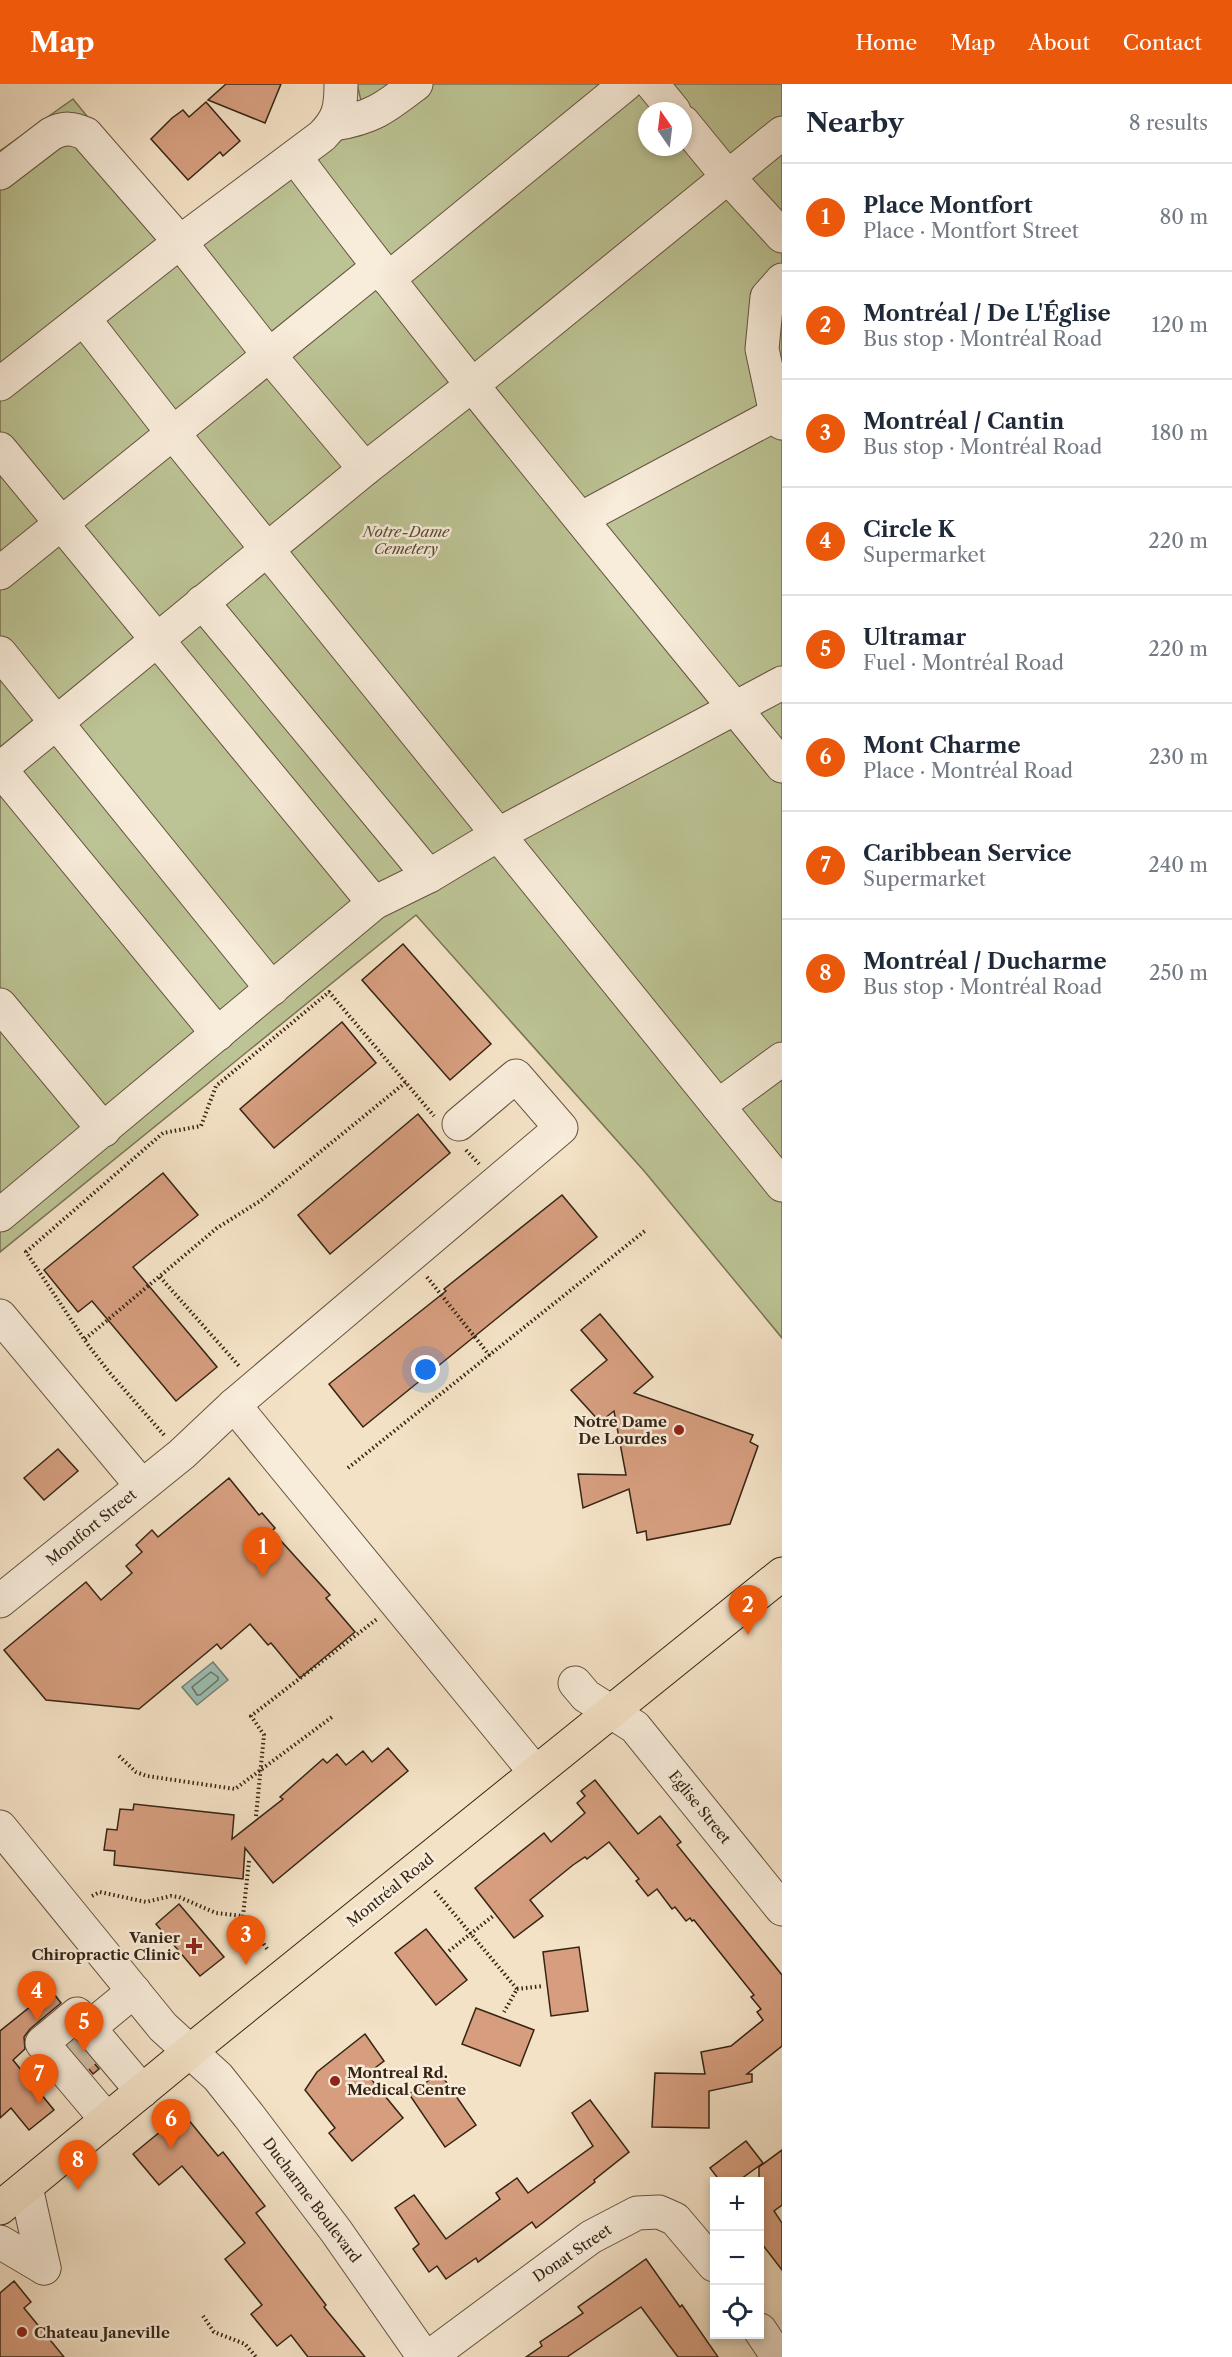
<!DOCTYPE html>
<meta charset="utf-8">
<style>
:root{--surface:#fff;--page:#f2f2f3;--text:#1f2937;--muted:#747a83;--line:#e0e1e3;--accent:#ea580c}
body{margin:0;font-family:"Libre Caslon Text",serif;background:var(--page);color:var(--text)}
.controls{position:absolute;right:18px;bottom:18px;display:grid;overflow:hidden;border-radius:0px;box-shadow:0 3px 9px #0003}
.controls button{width:54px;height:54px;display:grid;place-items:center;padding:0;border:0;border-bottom:2px solid var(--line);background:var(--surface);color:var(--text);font:30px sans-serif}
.compass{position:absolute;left:638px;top:18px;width:54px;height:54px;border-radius:50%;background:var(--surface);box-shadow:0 3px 9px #0003;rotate:346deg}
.you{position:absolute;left:426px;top:1286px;width:21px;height:21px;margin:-15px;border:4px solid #fff;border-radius:50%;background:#1a73e8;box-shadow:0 0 0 9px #1a73e833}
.badge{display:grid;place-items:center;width:39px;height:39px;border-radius:50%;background:var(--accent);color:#fff;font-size:20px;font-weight:700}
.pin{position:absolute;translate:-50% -50px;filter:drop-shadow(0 2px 3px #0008)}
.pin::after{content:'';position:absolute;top:32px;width:21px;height:18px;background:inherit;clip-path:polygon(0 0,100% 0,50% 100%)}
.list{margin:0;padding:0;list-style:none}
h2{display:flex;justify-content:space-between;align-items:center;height:78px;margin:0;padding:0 24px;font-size:26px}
h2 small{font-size:20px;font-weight:400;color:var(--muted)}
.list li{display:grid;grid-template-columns:39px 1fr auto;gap:18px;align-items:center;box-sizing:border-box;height:108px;padding:0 24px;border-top:2px solid var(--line)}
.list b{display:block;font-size:22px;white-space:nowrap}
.list p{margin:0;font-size:20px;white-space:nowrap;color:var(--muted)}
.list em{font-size:20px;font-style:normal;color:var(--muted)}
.icon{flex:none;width:33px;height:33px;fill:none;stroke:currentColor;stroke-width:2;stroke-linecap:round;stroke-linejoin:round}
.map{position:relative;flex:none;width:782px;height:2273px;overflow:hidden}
header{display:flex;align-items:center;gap:36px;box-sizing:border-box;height:84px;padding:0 30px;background:var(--accent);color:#fff}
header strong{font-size:28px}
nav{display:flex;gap:33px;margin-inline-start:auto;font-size:21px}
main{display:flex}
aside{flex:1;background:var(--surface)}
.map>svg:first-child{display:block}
.green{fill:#bcc394;stroke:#797454;stroke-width:1.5;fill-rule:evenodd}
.water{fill:#9cbeb3;stroke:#738073;stroke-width:1.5}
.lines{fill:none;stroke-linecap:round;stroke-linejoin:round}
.shore{stroke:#697164;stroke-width:1.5}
.building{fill:#d69e7f;stroke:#362414;stroke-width:1.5}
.minor-tunnel{stroke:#cebca2;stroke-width:33;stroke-dasharray:33 16;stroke-linecap:butt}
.minor-casing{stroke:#665440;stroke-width:35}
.major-casing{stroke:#362414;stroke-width:35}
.path{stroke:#362414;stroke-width:4;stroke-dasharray:1.5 3;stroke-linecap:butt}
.minor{stroke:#f8ecda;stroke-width:33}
.major{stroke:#f4e2c6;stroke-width:33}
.poi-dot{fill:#8f2418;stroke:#f8ecda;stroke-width:2}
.labels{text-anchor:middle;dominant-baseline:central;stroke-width:5;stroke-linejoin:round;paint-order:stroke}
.park-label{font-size:15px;font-style:italic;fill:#584c34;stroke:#f8ecda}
.poi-label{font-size:15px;font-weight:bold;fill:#362414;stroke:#f8ecda;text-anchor:end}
.street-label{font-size:15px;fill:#362414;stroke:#f8ecda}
</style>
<header>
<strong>Map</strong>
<nav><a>Home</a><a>Map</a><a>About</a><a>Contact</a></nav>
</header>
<main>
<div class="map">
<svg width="782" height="2273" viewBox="0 0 782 2273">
<rect width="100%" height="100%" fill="#f4e2c6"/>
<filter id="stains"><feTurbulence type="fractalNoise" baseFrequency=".00333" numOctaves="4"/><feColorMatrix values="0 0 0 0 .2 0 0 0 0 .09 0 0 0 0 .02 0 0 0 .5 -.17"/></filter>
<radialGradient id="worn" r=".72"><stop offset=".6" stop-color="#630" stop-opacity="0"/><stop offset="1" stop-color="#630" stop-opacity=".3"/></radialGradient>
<path class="green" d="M 357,0 L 782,0 L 782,1254 L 645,1088 L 416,831 L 0,1168 L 0,67 L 73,15 L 185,152 L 362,21 ZM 647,27 L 683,27 L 683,63 L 647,63 Z"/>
<path class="water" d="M 213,1578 L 228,1596 L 197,1621 L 182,1603 Z"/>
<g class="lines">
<path class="shore" d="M 211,1588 L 218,1593 L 218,1596 L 200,1611 L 197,1611 L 192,1603 Z"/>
</g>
<g class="building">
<path d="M 226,0 L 281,0 L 265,39 L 208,16 Z"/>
<path d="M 206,18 L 240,57 L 223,72 L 220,68 L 188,96 L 151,55 L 172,34 L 183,26 L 189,33 Z"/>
<path d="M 403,860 L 491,960 L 450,996 L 362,896 Z"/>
<path d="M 342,938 L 376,979 L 274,1064 L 240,1025 Z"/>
<path d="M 418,1030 L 450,1069 L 330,1170 L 298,1131 Z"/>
<path d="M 163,1089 L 198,1131 L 133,1183 L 217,1283 L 176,1317 L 92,1217 L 78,1228 L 44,1186 Z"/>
<path d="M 562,1111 L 597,1153 L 363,1343 L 329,1300 L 446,1207 L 444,1205 Z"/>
<path d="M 600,1230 L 653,1293 L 634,1309 L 753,1351 L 750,1358 L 758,1362 L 730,1440 L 647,1456 L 646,1447 L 637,1449 L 629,1405 L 583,1424 L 578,1390 L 626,1391 L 614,1327 L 600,1338 L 571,1306 L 607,1276 L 581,1246 Z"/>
<path d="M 58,1365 L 78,1387 L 44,1416 L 24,1394 Z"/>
<path d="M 229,1394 L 259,1431 L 262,1429 L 275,1444 L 272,1447 L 330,1511 L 326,1514 L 355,1548 L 300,1594 L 271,1559 L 268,1561 L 250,1540 L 221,1565 L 217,1560 L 139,1625 L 46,1616 L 4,1566 L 86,1498 L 101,1516 L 132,1489 L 126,1482 L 142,1468 L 136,1461 L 152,1446 L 158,1453 Z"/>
<path d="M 388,1664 L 408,1687 L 273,1799 L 245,1764 L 243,1795 L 114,1781 L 115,1767 L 104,1766 L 107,1745 L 117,1746 L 120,1725 L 133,1726 L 134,1720 L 234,1731 L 232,1755 L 283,1715 L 280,1713 L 323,1675 L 327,1679 L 337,1670 L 346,1681 L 363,1667 L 372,1678 Z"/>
<path d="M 595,1696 L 638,1750 L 660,1732 L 681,1758 L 677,1761 L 782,1891 L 782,1962 L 747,1990 L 752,1990 L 752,1998 L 709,2007 L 709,2044 L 652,2043 L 655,1989 L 705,1990 L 701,1968 L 731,1962 L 763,1936 L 757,1928 L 761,1925 L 751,1913 L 754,1911 L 694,1836 L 692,1837 L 690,1834 L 686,1837 L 675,1823 L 672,1825 L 657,1805 L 648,1812 L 636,1797 L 639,1795 L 609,1758 L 587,1775 L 585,1773 L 573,1781 L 530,1816 L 543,1832 L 514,1854 L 475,1804 L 544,1749 L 551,1758 L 585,1729 L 577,1719 L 585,1712 L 581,1707 Z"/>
<path d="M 179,1820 L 224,1873 L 200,1892 L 156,1840 Z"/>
<path d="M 426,1845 L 467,1896 L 436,1921 L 395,1869 Z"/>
<path d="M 579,1863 L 588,1927 L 551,1932 L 543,1868 Z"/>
<path d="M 51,1906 L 61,1919 L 30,1945 L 24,1953 L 25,1965 L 13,1976 L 54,2026 L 29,2046 L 11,2024 L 0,2034 L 0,1947 Z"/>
<path d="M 476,1924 L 534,1946 L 520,1982 L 462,1960 Z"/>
<path d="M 365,1950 L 384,1977 L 367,1990 L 403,2034 L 352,2077 L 329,2049 L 335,2044 L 305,2006 L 317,1988 Z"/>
<path d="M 75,1956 L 99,1985 L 93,1990 L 69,1961 Z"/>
<path d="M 440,1989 L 476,2041 L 445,2063 L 409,2010 Z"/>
<path d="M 590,2016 L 629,2068 L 594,2096 L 595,2098 L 536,2144 L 532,2138 L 478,2178 L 476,2174 L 446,2195 L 437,2182 L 429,2188 L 413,2165 L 419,2160 L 395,2124 L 414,2111 L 446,2155 L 500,2115 L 496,2109 L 517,2094 L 528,2109 L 593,2062 L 572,2029 Z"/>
<path d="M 183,2029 L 218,2072 L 223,2068 L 265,2122 L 256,2129 L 326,2221 L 324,2223 L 365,2273 L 308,2273 L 291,2251 L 277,2262 L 251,2230 L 262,2221 L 225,2175 L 245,2159 L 182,2082 L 159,2101 L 133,2070 Z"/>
<path d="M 746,2057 L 763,2079 L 738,2097 L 720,2097 L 710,2084 Z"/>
<path d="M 782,2066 L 782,2121 L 774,2127 L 782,2139 L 782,2186 L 759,2156 L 759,2083 Z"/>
<path d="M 646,2175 L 680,2223 L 682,2221 L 718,2273 L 678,2273 L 641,2223 L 567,2273 L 526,2273 L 542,2262 L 540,2258 L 583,2229 L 578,2223 Z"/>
<path d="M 14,2197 L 31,2218 L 24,2224 L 64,2273 L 0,2273 L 0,2209 Z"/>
</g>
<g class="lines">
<path class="minor-tunnel" d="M 75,1975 L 93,1960"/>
<defs>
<g id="minor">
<path d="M 652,0 L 674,27"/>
<path d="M 683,38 L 728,93 L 782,152"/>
<path d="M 334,40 C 373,34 386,23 416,0"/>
<path d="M 295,73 C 451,281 618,480 782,682"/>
<path d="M 0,89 L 51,50 C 64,43 73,44 86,50 L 180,158 L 269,271 L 365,385"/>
<path d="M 388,195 L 626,0"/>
<path d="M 782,196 L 767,213 L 762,265 L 776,330 L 782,339"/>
<path d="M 84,235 L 172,348 L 782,1101"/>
<path d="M 0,300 L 180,158 L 322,52 C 339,35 341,24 341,0"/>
<path d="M 0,365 L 374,819"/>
<path d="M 582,434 L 782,327"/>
<path d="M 0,489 L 378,183"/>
<path d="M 202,518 L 429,792"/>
<path d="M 0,569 L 272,905"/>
<path d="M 0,685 L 365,385 L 471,302 L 782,49"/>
<path d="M 0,685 L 218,950"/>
<path d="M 0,921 L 104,1046"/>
<path d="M 718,1022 L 782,975"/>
<path d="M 0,1131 L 374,819 L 429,792 L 499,750 L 782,599"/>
<path d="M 0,1232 L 142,1402"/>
<path d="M 234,1321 L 561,1044 L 516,992 L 459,1040"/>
<path d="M 0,1517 L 182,1370 L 234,1321 L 535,1688"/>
<path d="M 575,1599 L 586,1612 L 635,1643 L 782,1825"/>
<path d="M 0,1743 L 163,1943 L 218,1993 L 249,2032 L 336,2147 L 424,2273"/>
<path d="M 89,1944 L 142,2007"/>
<path d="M 107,2036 L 42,1959 L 77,1930 L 89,1944 L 134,1907"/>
<path d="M 26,2103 L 44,2184"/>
<path d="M 0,2158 L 44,2184"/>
<path d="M 760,2246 L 778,2273"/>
<path d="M 429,2273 L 591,2153 L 637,2129 L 659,2128 L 675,2135 L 714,2181"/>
</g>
<path id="major" d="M 0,2124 L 189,1968 L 782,1490"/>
</defs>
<use href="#minor" class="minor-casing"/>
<use href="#major" class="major-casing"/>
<g class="path">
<path d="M 466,1066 L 479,1080"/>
<path d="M 160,1193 L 239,1282"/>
<path d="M 427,1193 L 490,1272"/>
<path d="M 85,1255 L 217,1144 L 260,1117 L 406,998"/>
<path d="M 164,1351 L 109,1288 L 88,1261 L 26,1168 L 163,1049 L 201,1042 L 216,1002 L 329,908 L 434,1032"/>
<path d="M 348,1384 L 646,1146"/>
<path d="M 119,1672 L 136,1688 L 147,1692 L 235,1705 L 332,1633"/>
<path d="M 256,1732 L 264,1651 L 251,1632 L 377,1535"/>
<path d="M 249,1777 L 243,1832 L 268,1866"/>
<path d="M 435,1807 L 517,1905 L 504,1928"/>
<path d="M 92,1812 L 100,1808 L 146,1818 L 171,1812 L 179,1813 L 216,1829 L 243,1832"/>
<path d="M 449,1867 L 493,1832"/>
<path d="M 517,1905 L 543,1902"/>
<path d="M 203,2232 L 214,2248 L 245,2260 L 256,2273"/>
</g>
<use href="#minor" class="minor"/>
<use href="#major" class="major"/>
</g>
<g class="poi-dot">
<circle cx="679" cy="1346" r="6"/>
<path d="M191 1853h6v6h6v6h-6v6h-6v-6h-6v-6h6z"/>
<circle cx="335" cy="1997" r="6"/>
<circle cx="22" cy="2248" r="6"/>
</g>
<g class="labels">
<g class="park-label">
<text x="406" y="447">Notre-Dame<tspan x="406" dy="17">Cemetery</tspan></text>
</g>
<g class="poi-label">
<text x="667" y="1337">Notre Dame<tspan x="667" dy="17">De Lourdes</tspan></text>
<text x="180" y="1853">Vanier<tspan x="180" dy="17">Chiropractic Clinic</tspan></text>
<text x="347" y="1988" text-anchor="start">Montreal Rd.<tspan x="347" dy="17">Medical Centre</tspan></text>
<text x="34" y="2248" text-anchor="start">Chateau Janeville</text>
</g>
<g class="street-label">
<text transform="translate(91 1443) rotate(-39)">Montfort Street</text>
<text transform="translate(700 1723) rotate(51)">Eglise Street</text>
<text transform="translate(390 1806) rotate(-39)">Montréal Road</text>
<text transform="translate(312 2116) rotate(53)">Ducharme Boulevard</text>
<text transform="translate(572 2169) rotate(-34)">Donat Street</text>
</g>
</g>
<rect width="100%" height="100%" filter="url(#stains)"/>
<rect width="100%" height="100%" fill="url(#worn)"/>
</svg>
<div class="controls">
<button>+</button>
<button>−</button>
<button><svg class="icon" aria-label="locate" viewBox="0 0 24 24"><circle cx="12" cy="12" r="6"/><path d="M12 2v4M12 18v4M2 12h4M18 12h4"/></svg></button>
</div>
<svg class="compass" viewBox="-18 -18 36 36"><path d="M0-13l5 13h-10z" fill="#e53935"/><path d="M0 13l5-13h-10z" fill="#747a83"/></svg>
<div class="you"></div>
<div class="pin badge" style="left:263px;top:1493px">1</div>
<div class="pin badge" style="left:748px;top:1551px">2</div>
<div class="pin badge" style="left:246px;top:1881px">3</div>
<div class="pin badge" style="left:37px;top:1937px">4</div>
<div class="pin badge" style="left:84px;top:1968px">5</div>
<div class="pin badge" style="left:171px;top:2065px">6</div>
<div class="pin badge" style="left:39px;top:2020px">7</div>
<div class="pin badge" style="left:78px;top:2106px">8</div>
</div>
<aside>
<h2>Nearby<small>8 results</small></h2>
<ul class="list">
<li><span class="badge">1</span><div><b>Place Montfort</b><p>Place · Montfort Street</p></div><em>80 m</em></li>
<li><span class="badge">2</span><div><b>Montréal / De L'Église</b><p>Bus stop · Montréal Road</p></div><em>120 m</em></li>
<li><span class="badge">3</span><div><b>Montréal / Cantin</b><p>Bus stop · Montréal Road</p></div><em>180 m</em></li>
<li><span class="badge">4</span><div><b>Circle K</b><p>Supermarket</p></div><em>220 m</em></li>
<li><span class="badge">5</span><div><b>Ultramar</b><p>Fuel · Montréal Road</p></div><em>220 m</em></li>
<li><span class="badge">6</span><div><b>Mont Charme</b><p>Place · Montréal Road</p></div><em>230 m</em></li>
<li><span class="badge">7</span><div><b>Caribbean Service</b><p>Supermarket</p></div><em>240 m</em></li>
<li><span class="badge">8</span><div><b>Montréal / Ducharme</b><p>Bus stop · Montréal Road</p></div><em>250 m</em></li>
</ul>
</aside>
</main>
